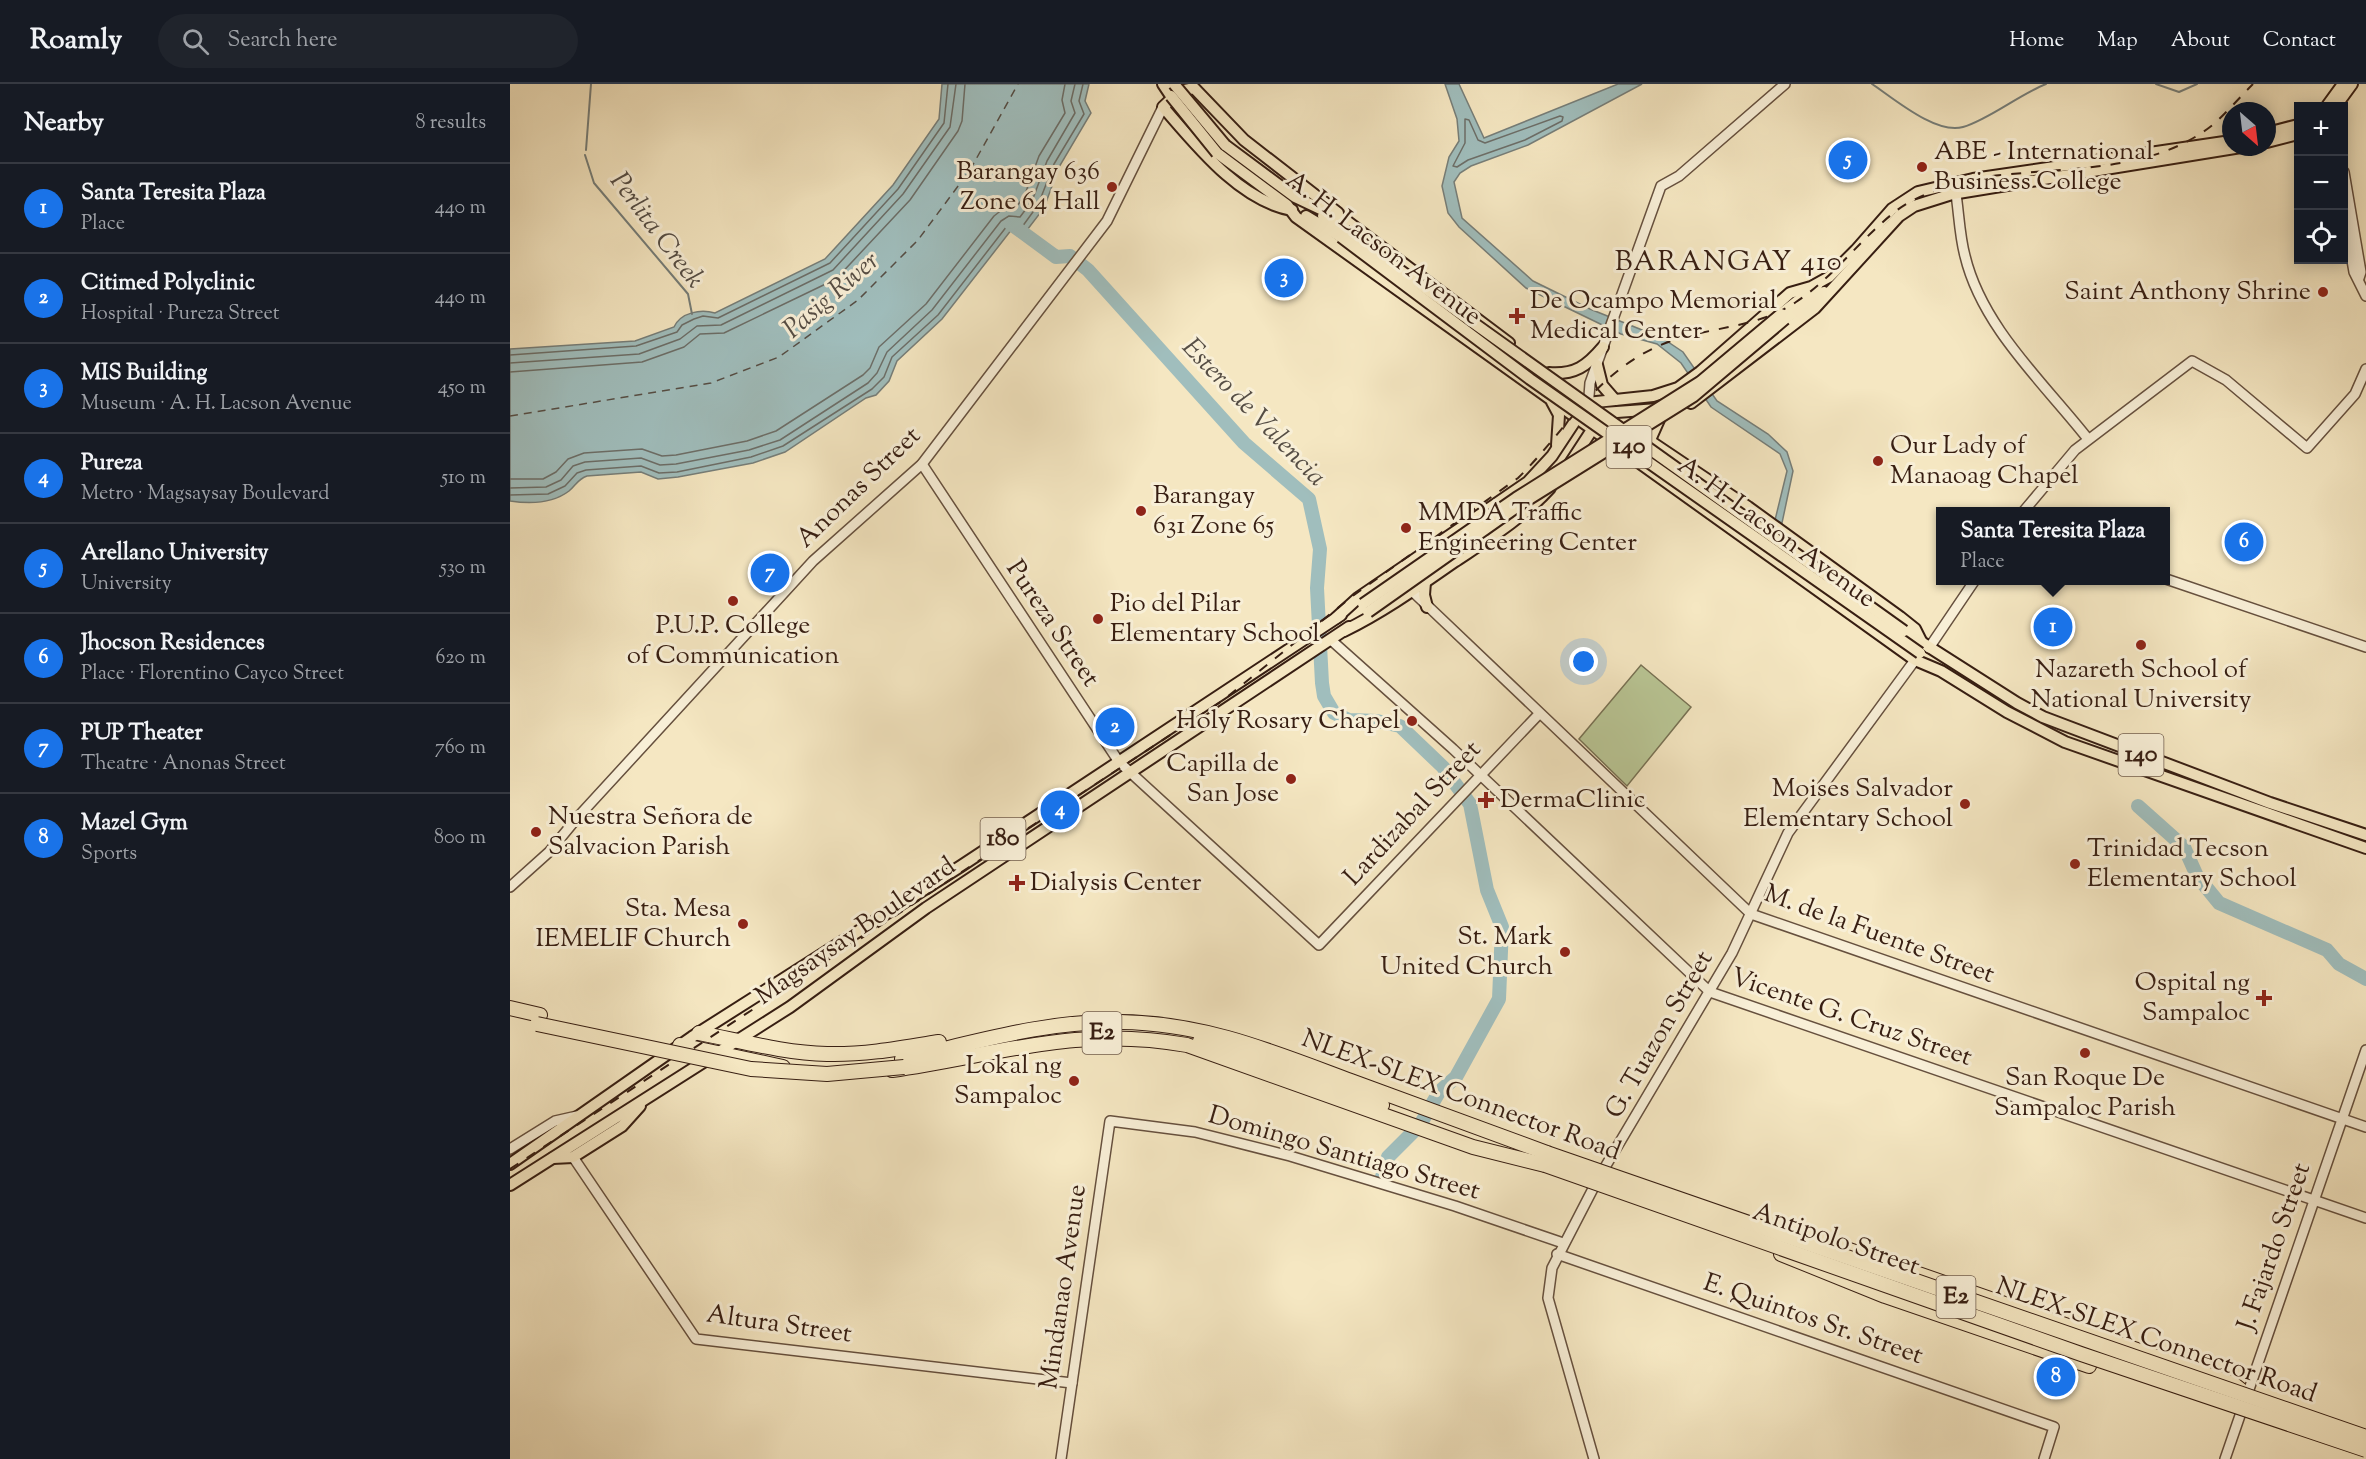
<!DOCTYPE html>
<meta charset="utf-8">
<style>
:root{--surface:#171b24;--page:#20242c;--text:#f1f3f6;--muted:#9ea1a6;--line:#363941;--accent:#1a73e8}
body{margin:0;font-family:"Sorts Mill Goudy",serif;background:var(--page);color:var(--text)}
.controls{position:absolute;right:18px;top:18px;display:grid;overflow:hidden;border-radius:0px;box-shadow:0 3px 15px #0003}
.controls button{width:54px;height:54px;display:grid;place-items:center;padding:0;border:0;border-bottom:2px solid var(--line);background:var(--surface);color:var(--text);font:30px sans-serif}
.compass{position:absolute;left:1712px;top:18px;width:54px;height:54px;border-radius:50%;background:var(--surface);box-shadow:0 3px 15px #0003;rotate:152deg}
.you{position:absolute;left:1074px;top:578px;width:21px;height:21px;margin:-15px;border:4px solid #fff;border-radius:50%;background:#1a73e8;box-shadow:0 0 0 9px #1a73e833}
.badge{display:grid;place-items:center;width:39px;height:39px;border-radius:50%;background:var(--accent);color:#fff;font-size:20px;font-weight:700}
.pin{position:absolute;translate:-50% -50%;border:3px solid #fff;box-shadow:0 2px 6px #0006}
.popup{position:absolute;left:1426px;top:423px;width:234px;height:78px;box-sizing:border-box;display:grid;place-content:center;border-radius:0px;background:var(--surface);filter:drop-shadow(0 2px 4px #0005);font-size:20px;white-space:nowrap;color:var(--muted)}
.popup b{font-size:22px;color:var(--text)}
.popup::after{content:'';position:absolute;left:50%;top:100%;margin-left:-12px;border:12px solid transparent;border-top-color:var(--surface)}
.list{margin:0;padding:0;list-style:none}
h2{display:flex;justify-content:space-between;align-items:center;height:78px;margin:0;padding:0 24px;font-size:26px}
h2 small{font-size:20px;font-weight:400;color:var(--muted)}
.list li{display:grid;grid-template-columns:39px 1fr auto;gap:18px;align-items:center;box-sizing:border-box;height:90px;padding:0 24px;border-top:2px solid var(--line)}
.list b{display:block;font-size:22px;white-space:nowrap}
.list p{margin:0;font-size:20px;white-space:nowrap;color:var(--muted)}
.list em{font-size:20px;font-style:normal;color:var(--muted)}
.icon{flex:none;width:33px;height:33px;fill:none;stroke:currentColor;stroke-width:2;stroke-linecap:round;stroke-linejoin:round}
.map{position:relative;flex:none;width:1856px;height:1375px;overflow:hidden}
header{display:flex;align-items:center;gap:36px;box-sizing:border-box;height:84px;padding:0 30px;background:var(--surface);border-bottom:2px solid var(--line)}
header strong{font-size:28px}
nav{display:flex;gap:33px;margin-inline-start:auto;font-size:21px}
.search{width:420px;height:54px;background:var(--page);display:flex;align-items:center;gap:15px;box-sizing:border-box;padding:0 21px;border-radius:33px;color:var(--muted);font-size:22px}
main{display:flex}
aside{flex:1;background:var(--surface)}
.map>svg:first-child{display:block}
.green{fill:#b9c695;stroke:#787254;stroke-width:1.5}
.water{fill:#a0bebd;stroke:#767e79;stroke-width:1.5}
.lines{fill:none;stroke-linecap:round;stroke-linejoin:round}
.shore{stroke:#6c6e68;stroke-width:1.5}
.stream{stroke:#767e79;stroke-width:2}
.river{stroke:#a0bebd;stroke-width:14}
.ferry{stroke:#564e45;stroke-width:1.5;stroke-dasharray:8 6;stroke-linecap:butt}
.minor-casing{stroke:#66503e;stroke-width:12}
.major-casing{stroke:#371e12;stroke-width:14}
.highway-casing{stroke:#371e12;stroke-width:16}
.minor{stroke:#f8efd7;stroke-width:9}
.major{stroke:#f5e7c2;stroke-width:10}
.highway{stroke:#f5e7c2;stroke-width:14}
.rail{stroke:#371e12;stroke-width:2;stroke-dasharray:10 10;stroke-linecap:butt}
.major-bridge-casing{stroke:#371e12;stroke-width:14;stroke-linecap:butt}
.highway-bridge-casing{stroke:#371e12;stroke-width:16;stroke-linecap:butt}
.major-bridge{stroke:#f5e7c2;stroke-width:10}
.highway-bridge{stroke:#f5e7c2;stroke-width:14}
.poi-dot{fill:#8f2418;stroke:#f8efd7;stroke-width:2}
.labels{text-anchor:middle;dominant-baseline:central;stroke-width:6;stroke-linejoin:round;paint-order:stroke}
.shield{fill:#f8efd7;stroke:#715d4d;stroke-width:1.5}
.shield-label{font-size:24px;font-weight:bold;fill:#371e12}
.poi-label{font-size:26px;fill:#371e12;stroke:#f8efd7;text-anchor:start}
.street-label{font-size:26px;fill:#371e12;stroke:#f8efd7}
.water-label{font-size:27px;font-style:italic;fill:#564e45;stroke:#f8efd7}
.quarter-label{font-size:28px;letter-spacing:1.5px;fill:#371e12;stroke:#f8efd7}
</style>
<header>
<strong>Roamly</strong>
<div class="search"><svg class="icon" aria-label="search" viewBox="0 0 24 24"><circle cx="10" cy="10" r="6"/><path d="M15 15l6 6"/></svg>Search here</div>
<nav><a>Home</a><a>Map</a><a>About</a><a>Contact</a></nav>
</header>
<main>
<aside>
<h2>Nearby<small>8 results</small></h2>
<ul class="list">
<li><span class="badge">1</span><div><b>Santa Teresita Plaza</b><p>Place</p></div><em>440 m</em></li>
<li><span class="badge">2</span><div><b>Citimed Polyclinic</b><p>Hospital · Pureza Street</p></div><em>440 m</em></li>
<li><span class="badge">3</span><div><b>MIS Building</b><p>Museum · A. H. Lacson Avenue</p></div><em>450 m</em></li>
<li><span class="badge">4</span><div><b>Pureza</b><p>Metro · Magsaysay Boulevard</p></div><em>510 m</em></li>
<li><span class="badge">5</span><div><b>Arellano University</b><p>University</p></div><em>530 m</em></li>
<li><span class="badge">6</span><div><b>Jhocson Residences</b><p>Place · Florentino Cayco Street</p></div><em>620 m</em></li>
<li><span class="badge">7</span><div><b>PUP Theater</b><p>Theatre · Anonas Street</p></div><em>760 m</em></li>
<li><span class="badge">8</span><div><b>Mazel Gym</b><p>Sports</p></div><em>800 m</em></li>
</ul>
</aside>
<div class="map">
<svg width="1856" height="1375" viewBox="0 0 1856 1375">
<rect width="100%" height="100%" fill="#f5e7c2"/>
<filter id="stains"><feTurbulence type="fractalNoise" baseFrequency=".00333" numOctaves="4"/><feColorMatrix values="0 0 0 0 .2 0 0 0 0 .09 0 0 0 0 .02 0 0 0 .5 -.17"/></filter>
<radialGradient id="worn" r=".72"><stop offset=".6" stop-color="#630" stop-opacity="0"/><stop offset="1" stop-color="#630" stop-opacity=".3"/></radialGradient>
<path class="green" d="M 1131,581 L 1181,623 L 1117,702 L 1069,655 Z"/>
<g class="water">
<path d="M 432,0 L 579,0 L 575,17 L 581,29 L 549,83 L 534,124 L 514,150 L 512,153 L 502,145 L 432,235 L 387,277 L 379,297 L 366,311 L 356,314 L 275,368 L 243,379 L 168,393 L 148,395 L 131,388 L 77,392 C 68,395 66,401 59,407 C 42,420 20,420 0,417 L 0,265 L 125,257 L 164,243 C 171,228 191,225 205,229 L 315,175 L 383,101 L 429,35 Z"/>
<path d="M 935,0 L 949,0 L 974,54 L 1108,0 L 1132,0 L 1018,61 L 961,82 L 950,89 L 944,98 L 952,134 L 1023,197 L 1080,225 L 1152,254 L 1173,268 L 1207,317 L 1258,350 L 1277,368 L 1283,387 L 1272,439 L 1265,436 L 1277,387 L 1270,370 L 1201,323 L 1171,279 L 1147,260 L 1111,250 L 1016,204 L 949,143 L 938,129 L 932,102 L 939,73 L 949,57 L 947,35 Z"/>
</g>
<g class="lines">
<g class="shore">
<path d="M 1050,32 L 1053,33 L 1052,37 L 1015,56 L 958,76 L 947,83 L 943,82 L 955,59 L 955,35 L 959,36 L 968,56 L 975,59 Z"/>
<path d="M 0,271 L 126,262 L 167,248 L 172,241 L 184,235 L 193,232 L 208,234 L 320,179 L 388,105 L 434,39 L 438,0"/>
<path d="M 0,279 L 129,270 L 170,255 L 187,242 L 211,241 L 323,186 L 393,110 L 440,43 L 446,0"/>
<path d="M 0,288 L 132,278 L 174,263 L 190,250 L 214,249 L 326,195 L 400,116 L 448,47 L 452,37 L 455,0"/>
<path d="M 0,395 L 33,395 L 46,388 L 58,375 L 74,369 L 132,365 L 152,372 L 166,371 L 237,357 L 266,347 L 353,291 L 360,284 L 369,263 L 416,220 L 484,132 L 493,125 L 506,123 L 514,113 L 529,72 L 555,29 L 552,16 L 555,0"/>
<path d="M 0,404 L 36,403 L 51,396 L 63,382 L 75,378 L 131,374 L 150,381 L 166,380 L 239,366 L 270,356 L 358,299 L 367,289 L 377,268 L 422,226 L 491,137 L 499,132 L 510,133 L 522,117 L 537,77 L 565,29 L 561,17 L 565,0"/>
<path d="M 0,411 L 38,410 L 55,402 L 67,389 L 76,386 L 131,382 L 149,389 L 167,388 L 241,373 L 273,362 L 362,305 L 374,293 L 382,273 L 428,231 L 497,142 L 502,140 L 512,143 L 528,121 L 544,80 L 574,30 L 569,17 L 573,0"/>
</g>
<g class="stream">
<path d="M 1362,0 C 1383,14 1426,51 1453,43 C 1478,36 1510,10 1536,0"/>
<path d="M 1646,0 L 1669,8 L 1687,0"/>
<path d="M 76,66 L 81,0"/>
<path d="M 75,71 L 84,99 L 178,210 L 182,230"/>
</g>
<g class="river">
<path d="M 501,140 L 546,173 L 560,172 L 578,186 L 734,359 L 799,415 L 810,465 L 807,504 L 812,599 L 814,612 L 824,629 L 839,636 L 867,637 L 890,642 L 933,683 L 960,720 L 977,806 L 992,843 L 989,915 L 946,993 L 929,1008 L 910,1041 L 878,1073 L 872,1093"/>
<path d="M 1628,722 L 1674,763 L 1687,792 L 1709,819 L 1817,866 L 1829,880 L 1856,895"/>
</g>
<path class="ferry" d="M 0,332 L 201,299 L 269,273 L 348,216 L 408,156 L 460,86 L 508,0"/>
<defs>
<g id="minor">
<path d="M 1834,88 L 1851,188 L 1849,194"/>
<path d="M 1445,104 C 1449,126 1449,150 1455,172 C 1472,243 1534,299 1578,355"/>
<path d="M 1834,130 L 1844,188 L 1856,212"/>
<path d="M 1078,325 L 1080,299 L 1151,102 L 1169,92 L 1275,0"/>
<path d="M 412,380 L 609,678 L 809,861 L 1029,630"/>
<path d="M 1513,428 L 1565,366 L 1682,277 L 1716,296 L 1797,364 L 1845,310 L 1856,285"/>
<path d="M 1656,495 L 1856,563"/>
<path d="M 902,507 L 1241,830 L 1856,1043"/>
<path d="M 821,556 L 943,665 L 1200,908 L 1856,1134"/>
<path d="M 1419,564 L 1465,496"/>
<path d="M 0,803 L 39,768 L 67,734 L 303,477 L 412,380 L 597,137 L 653,23"/>
<path d="M 0,1065 L 45,1037 L 67,1032"/>
<path d="M 63,1073 L 186,1255 L 562,1299"/>
<path d="M 1047,1170 L 1544,1343 L 1534,1375"/>
<path d="M 551,1375 L 600,1037 L 685,1048 L 780,1072 L 945,1122 L 1053,1159"/>
<path d="M 1084,1375 L 1038,1214 L 1042,1184 L 1088,1095 L 1222,869 L 1278,749 L 1405,576"/>
<path d="M 1715,1375 L 1856,966"/>
</g>
<g id="major">
<path d="M 653,0 L 661,12"/>
<path d="M 1817,22 L 1833,0"/>
<path d="M 1826,22 L 1842,0"/>
<path d="M 1757,49 L 1788,41"/>
<path d="M 1757,58 L 1788,50"/>
<path d="M 715,61 L 785,113 L 838,138 L 999,259"/>
<path d="M 707,69 L 777,121 L 786,133 L 1405,576 L 1431,587 L 1497,628 L 1555,658 L 1856,764"/>
<path d="M 782,126 C 730,117 686,61 653,23 L 670,7 L 684,4 L 734,56 L 828,129"/>
<path d="M 796,132 L 831,153"/>
<path d="M 813,132 L 835,147"/>
<path d="M 1272,229 L 1307,202"/>
<path d="M 1275,235 L 1314,208"/>
<path d="M 1087,281 L 1092,301 L 1105,316"/>
<path d="M 1039,289 C 1065,291 1077,282 1093,263"/>
<path d="M 1042,318 L 1049,331 L 1047,361"/>
<path d="M 1181,319 L 1305,224 L 1389,132 L 1404,122 L 1442,110 L 1731,63"/>
<path d="M 1119,343 L 1238,423 L 1390,533 L 1405,545 L 1412,559"/>
<path d="M 1140,356 L 1152,329"/>
<path d="M 1059,381 L 1093,329 L 1148,325"/>
<path d="M 915,498 L 914,511 L 917,523"/>
<path d="M 826,534 L 848,514 L 1018,398 L 1042,372 L 1077,319 L 1143,312 L 1168,304 L 1190,288 L 1280,209 L 1301,203 L 1319,193 L 1346,166 L 1382,125 L 1408,108 L 1463,95 L 1721,57"/>
<path d="M 834,547 C 873,528 908,503 944,478 C 977,456 1013,434 1040,404"/>
<path d="M 1394,547 L 1507,619 L 1533,633 L 1760,719 L 1856,751"/>
<path d="M 43,1074 L 63,1073 L 112,1042 L 130,1022"/>
<path d="M 0,1080 L 182,953 L 451,782 L 831,531"/>
<path d="M 0,1101 L 280,923 L 416,824 L 839,543"/>
</g>
<g id="highway">
<path d="M 0,924 L 30,931"/>
<path d="M 189,949 C 231,957 274,969 317,970 C 355,971 392,964 429,958"/>
<path d="M 690,957 L 715,963 L 872,1021"/>
<path d="M 170,961 L 273,983"/>
<path d="M 392,975 C 463,959 537,936 610,938 C 695,939 763,968 841,997 C 907,1021 972,1045 1037,1069"/>
<path d="M 382,986 C 488,971 566,941 677,961 L 963,1063 L 1035,1081"/>
<path d="M 1279,1145 L 1722,1299 L 1731,1306 L 1733,1313"/>
<path d="M 1271,1170 L 1375,1212 L 1579,1282"/>
</g>
</defs>
<use href="#minor" class="minor-casing"/>
<use href="#major" class="major-casing"/>
<use href="#highway" class="highway-casing"/>
<use href="#minor" class="minor"/>
<use href="#major" class="major"/>
<use href="#highway" class="highway"/>
<path class="rail" d="M 0,1085 L 712,617 L 844,511 L 1008,394 C 1055,348 1082,294 1144,264 C 1189,242 1244,247 1286,218 C 1324,193 1350,155 1386,127 C 1400,116 1418,109 1435,103 C 1463,92 1495,91 1524,88 C 1587,83 1654,81 1705,39 C 1718,27 1730,13 1743,0"/>
<defs>
<g id="major-bridge">
<path d="M 664,0 L 715,61"/>
<path d="M 661,12 L 707,69"/>
<path d="M 835,147 L 1394,547"/>
<path d="M 831,153 L 1020,295 L 1410,569"/>
<path d="M 853,520 L 1006,414 L 1190,298 L 1271,230"/>
<path d="M 858,528 L 1011,420 L 1184,312 L 1275,235"/>
</g>
<g id="highway-bridge">
<path d="M 27,940 L 241,985 L 317,990 L 394,983"/>
<path d="M 1037,1069 L 1856,1353"/>
<path d="M 1035,1081 L 1571,1270 L 1856,1366"/>
</g>
</defs>
<use href="#major-bridge" class="major-bridge-casing"/>
<use href="#highway-bridge" class="highway-bridge-casing"/>
<use href="#major-bridge" class="major-bridge"/>
<use href="#highway-bridge" class="highway-bridge"/>
</g>
<g class="poi-dot">
<circle cx="1412" cy="83" r="6"/>
<circle cx="602" cy="103" r="6"/>
<circle cx="1813" cy="208" r="6"/>
<path d="M1004 223h6v6h6v6h-6v6h-6v-6h-6v-6h6z"/>
<circle cx="1368" cy="377" r="6"/>
<circle cx="631" cy="427" r="6"/>
<circle cx="896" cy="444" r="6"/>
<circle cx="223" cy="517" r="6"/>
<circle cx="588" cy="535" r="6"/>
<circle cx="1631" cy="561" r="6"/>
<circle cx="902" cy="637" r="6"/>
<circle cx="781" cy="695" r="6"/>
<path d="M973 707h6v6h6v6h-6v6h-6v-6h-6v-6h6z"/>
<circle cx="1455" cy="720" r="6"/>
<circle cx="26" cy="748" r="6"/>
<circle cx="1565" cy="780" r="6"/>
<path d="M504 790h6v6h6v6h-6v6h-6v-6h-6v-6h6z"/>
<circle cx="233" cy="840" r="6"/>
<circle cx="1055" cy="868" r="6"/>
<path d="M1751 905h6v6h6v6h-6v6h-6v-6h-6v-6h6z"/>
<circle cx="1575" cy="969" r="6"/>
<circle cx="564" cy="997" r="6"/>
</g>
<g class="labels">
<g class="shield">
<rect x="1096.5" y="342" width="45" height="42" rx="4.5"/>
<rect x="1608.5" y="650" width="45" height="42" rx="4.5"/>
<rect x="470.5" y="734" width="45" height="42" rx="4.5"/>
<rect x="572.5" y="928" width="39" height="42" rx="4.5"/>
<rect x="1426.5" y="1192" width="39" height="42" rx="4.5"/>
</g>
<g class="shield-label">
<text x="1119" y="363">140</text>
<text x="1631" y="671">140</text>
<text x="493" y="755">180</text>
<text x="592" y="949">E2</text>
<text x="1446" y="1213">E2</text>
</g>
<g class="poi-label">
<text x="1424" y="68">ABE - International<tspan x="1424" dy="30">Business College</tspan></text>
<text x="590" y="88" text-anchor="end">Barangay 636<tspan x="590" dy="30">Zone 64 Hall</tspan></text>
<text x="1801" y="208" text-anchor="end">Saint Anthony Shrine</text>
<text x="1020" y="217">De Ocampo Memorial<tspan x="1020" dy="30">Medical Center</tspan></text>
<text x="1380" y="362">Our Lady of<tspan x="1380" dy="30">Manaoag Chapel</tspan></text>
<text x="643" y="412">Barangay<tspan x="643" dy="30">631 Zone 65</tspan></text>
<text x="908" y="429">MMDA Traffic<tspan x="908" dy="30">Engineering Center</tspan></text>
<text x="600" y="520">Pio del Pilar<tspan x="600" dy="30">Elementary School</tspan></text>
<text x="223" y="542" text-anchor="middle">P.U.P. College<tspan x="223" dy="30">of Communication</tspan></text>
<text x="1631" y="586" text-anchor="middle">Nazareth School of<tspan x="1631" dy="30">National University</tspan></text>
<text x="890" y="637" text-anchor="end">Holy Rosary Chapel</text>
<text x="769" y="680" text-anchor="end">Capilla de<tspan x="769" dy="30">San Jose</tspan></text>
<text x="1443" y="705" text-anchor="end">Moises Salvador<tspan x="1443" dy="30">Elementary School</tspan></text>
<text x="990" y="716">DermaClinic</text>
<text x="38" y="733">Nuestra Señora de<tspan x="38" dy="30">Salvacion Parish</tspan></text>
<text x="1577" y="765">Trinidad Tecson<tspan x="1577" dy="30">Elementary School</tspan></text>
<text x="520" y="799">Dialysis Center</text>
<text x="221" y="825" text-anchor="end">Sta. Mesa<tspan x="221" dy="30">IEMELIF Church</tspan></text>
<text x="1043" y="853" text-anchor="end">St. Mark<tspan x="1043" dy="30">United Church</tspan></text>
<text x="1740" y="899" text-anchor="end">Ospital ng<tspan x="1740" dy="30">Sampaloc</tspan></text>
<text x="552" y="982" text-anchor="end">Lokal ng<tspan x="552" dy="30">Sampaloc</tspan></text>
<text x="1575" y="994" text-anchor="middle">San Roque De<tspan x="1575" dy="30">Sampaloc Parish</tspan></text>
</g>
<g class="street-label">
<text transform="translate(873 165) rotate(37)">A. H. Lacson Avenue</text>
<text transform="translate(349 404) rotate(-44)">Anonas Street</text>
<text transform="translate(1266 449) rotate(36)">A. H. Lacson Avenue</text>
<text transform="translate(542 540) rotate(56)">Pureza Street</text>
<text transform="translate(903 730) rotate(-47)">Lardizabal Street</text>
<text transform="translate(346 848) rotate(-35)">Magsaysay Boulevard</text>
<text transform="translate(1369 851) rotate(20)">M. de la Fuente Street</text>
<text transform="translate(1341 934) rotate(19)">Vicente G. Cruz Street</text>
<text transform="translate(1150 951) rotate(-60)">G. Tuazon Street</text>
<text transform="translate(951 1012) rotate(20)">NLEX-SLEX Connector Road</text>
<text transform="translate(834 1070) rotate(16)">Domingo Santiago Street</text>
<text transform="translate(1326 1156) rotate(19)">Antipolo Street</text>
<text transform="translate(1765 1163) rotate(-71)">J. Fajardo Street</text>
<text transform="translate(554 1203) rotate(-82)">Mindanao Avenue</text>
<text transform="translate(1303 1236) rotate(19)">E. Quintos Sr. Street</text>
<text transform="translate(269 1241) rotate(8)">Altura Street</text>
<text transform="translate(1646 1257) rotate(19)">NLEX-SLEX Connector Road</text>
</g>
<g class="water-label">
<text transform="translate(146 147) rotate(53)">Perlita Creek</text>
<text transform="translate(322 212) rotate(-41)">Pasig River</text>
<text transform="translate(743 329) rotate(46)">Estero de Valencia</text>
</g>
<g class="quarter-label">
<text x="1219" y="179">BARANGAY 410</text>
</g>
</g>
<rect width="100%" height="100%" filter="url(#stains)"/>
<rect width="100%" height="100%" fill="url(#worn)"/>
</svg>
<div class="controls">
<button>+</button>
<button>−</button>
<button><svg class="icon" aria-label="locate" viewBox="0 0 24 24"><circle cx="12" cy="12" r="6"/><path d="M12 2v4M12 18v4M2 12h4M18 12h4"/></svg></button>
</div>
<svg class="compass" viewBox="-18 -18 36 36"><path d="M0-13l5 13h-10z" fill="#e53935"/><path d="M0 13l5-13h-10z" fill="#9ea1a6"/></svg>
<div class="you"></div>
<div class="pin badge" style="left:1543px;top:543px">1</div>
<div class="popup"><b>Santa Teresita Plaza</b>Place</div>
<div class="pin badge" style="left:605px;top:643px">2</div>
<div class="pin badge" style="left:774px;top:194px">3</div>
<div class="pin badge" style="left:550px;top:726px">4</div>
<div class="pin badge" style="left:1338px;top:76px">5</div>
<div class="pin badge" style="left:1734px;top:458px">6</div>
<div class="pin badge" style="left:260px;top:489px">7</div>
<div class="pin badge" style="left:1546px;top:1293px">8</div>
</div>
</main>
